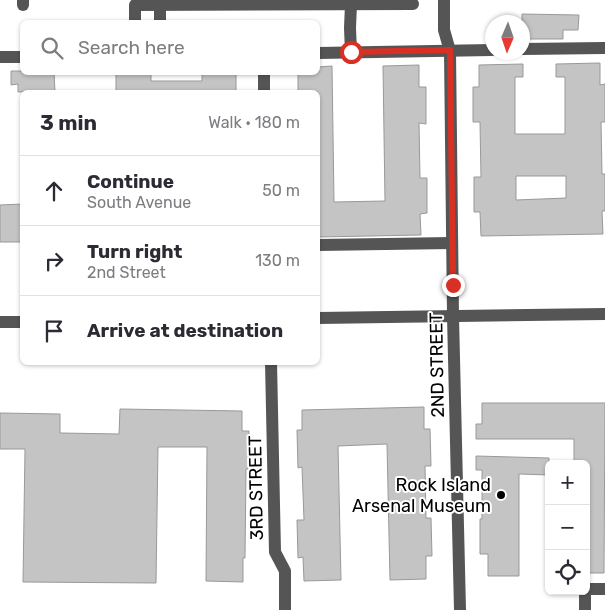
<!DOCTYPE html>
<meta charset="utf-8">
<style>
:root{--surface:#fff;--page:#f2f2f3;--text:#2b2b33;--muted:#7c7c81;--line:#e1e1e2}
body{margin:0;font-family:Rubik,sans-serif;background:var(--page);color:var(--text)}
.controls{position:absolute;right:15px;bottom:15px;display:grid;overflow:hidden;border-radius:8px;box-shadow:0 1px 4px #0004}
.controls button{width:45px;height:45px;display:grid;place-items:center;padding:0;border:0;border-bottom:1px solid var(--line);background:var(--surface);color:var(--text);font:25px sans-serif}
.compass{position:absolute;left:485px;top:15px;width:45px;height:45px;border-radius:50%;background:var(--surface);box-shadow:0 1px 4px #0004;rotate:182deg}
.stop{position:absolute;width:15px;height:15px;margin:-11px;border:4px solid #d93025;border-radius:50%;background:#fff}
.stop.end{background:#d93025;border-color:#fff;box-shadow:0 1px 5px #0008}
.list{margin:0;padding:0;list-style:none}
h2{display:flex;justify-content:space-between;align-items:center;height:65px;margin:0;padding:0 20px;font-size:21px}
h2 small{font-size:16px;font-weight:400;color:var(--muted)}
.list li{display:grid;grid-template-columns:32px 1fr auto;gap:15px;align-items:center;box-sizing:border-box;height:70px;padding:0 20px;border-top:1px solid var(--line)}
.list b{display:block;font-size:19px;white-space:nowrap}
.list p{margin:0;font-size:16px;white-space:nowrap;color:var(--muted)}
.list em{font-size:16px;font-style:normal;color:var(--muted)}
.icon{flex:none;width:28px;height:28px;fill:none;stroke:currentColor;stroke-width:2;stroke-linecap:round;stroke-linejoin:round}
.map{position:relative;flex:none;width:605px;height:610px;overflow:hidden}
.search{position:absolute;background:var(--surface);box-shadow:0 1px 4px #0004;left:20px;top:20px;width:300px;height:55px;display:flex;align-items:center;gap:12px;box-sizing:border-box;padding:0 18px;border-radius:8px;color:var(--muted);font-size:19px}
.panel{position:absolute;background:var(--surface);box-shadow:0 1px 4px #0004;left:20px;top:90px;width:300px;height:275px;border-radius:8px}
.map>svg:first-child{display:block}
.building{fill:#c4c4c4;stroke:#999;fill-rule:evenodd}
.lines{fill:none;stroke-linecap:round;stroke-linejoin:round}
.minor{stroke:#555;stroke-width:12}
.route{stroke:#d93025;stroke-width:6}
.poi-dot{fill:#000;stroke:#fff;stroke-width:2}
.labels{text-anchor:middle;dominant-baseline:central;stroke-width:4;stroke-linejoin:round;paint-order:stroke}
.street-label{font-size:18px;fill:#000;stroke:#fff}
.poi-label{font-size:18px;fill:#000;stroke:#fff;text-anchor:end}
</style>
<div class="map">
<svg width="605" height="610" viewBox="0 0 605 610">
<rect width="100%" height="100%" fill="#fff"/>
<g class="building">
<path d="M 522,14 L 579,15 L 578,30 L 563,30 L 563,39 L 522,39 Z"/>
<path d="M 600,63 L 600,85 L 605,84 L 605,122 L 601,122 L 602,174 L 605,174 L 605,211 L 602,211 L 603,234 L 481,236 L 480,212 L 474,212 L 474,177 L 481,177 L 480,122 L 473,122 L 473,87 L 479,87 L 479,65 L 523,64 L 523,77 L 515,77 L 515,134 L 565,134 L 565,77 L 556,77 L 556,64 ZM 516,176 L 566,176 L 566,198 L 516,200 Z"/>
<path d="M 419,65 L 419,87 L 426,87 L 426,124 L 419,123 L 420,178 L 427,178 L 427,213 L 420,214 L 421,235 L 318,237 L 318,92 L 298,92 L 298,72 L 318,72 L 318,67 L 332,66 L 334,202 L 385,201 L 383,66 Z"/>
<path d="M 11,71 L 22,71 L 22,72 L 54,72 L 55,92 L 18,92 L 18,84 L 11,85 Z"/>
<path d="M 116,72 L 151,72 L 151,81 L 202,81 L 202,72 L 236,72 L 236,92 L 116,92 Z"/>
<path d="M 22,204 L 22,242 L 0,242 L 0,205 Z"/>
<path d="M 482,403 L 605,403 L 604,573 L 586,573 L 586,464 L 574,464 L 574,439 L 476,439 L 476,424 L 482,424 Z"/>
<path d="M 424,407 L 424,429 L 430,429 L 431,466 L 425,466 L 426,518 L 431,518 L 432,556 L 426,556 L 426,579 L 390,580 L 387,444 L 338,446 L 341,580 L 304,581 L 303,557 L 298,558 L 297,520 L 304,520 L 302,467 L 298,468 L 297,430 L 302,430 L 302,410 Z"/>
<path d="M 120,409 L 242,411 L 242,431 L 249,431 L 248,469 L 246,469 L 245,558 L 243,558 L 243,582 L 206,581 L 207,447 L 158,447 L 156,583 L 23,582 L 25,449 L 0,449 L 0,413 L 60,414 L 60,433 L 119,434 Z"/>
<path d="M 476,456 L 549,458 L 549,475 L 519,474 L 519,576 L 488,576 L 488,554 L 480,554 L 480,519 L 482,519 L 482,470 L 476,470 Z"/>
</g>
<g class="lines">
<g class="minor">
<path d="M 23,0 L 23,5"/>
<path d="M 160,0 L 160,22"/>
<path d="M 444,0 L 444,30 L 450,51 L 453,316 L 460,610"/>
<path d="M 351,4 L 350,28 L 351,52"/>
<path d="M 135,22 L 135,5 L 413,4"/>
<path d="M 522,49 L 605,48"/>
<path d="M 318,53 L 492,50"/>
<path d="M 0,57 L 22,57"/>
<path d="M 264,72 L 264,92"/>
<path d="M 318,245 L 452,243"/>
<path d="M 318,318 L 605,314"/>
<path d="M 0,322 L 22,322"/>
<path d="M 271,362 L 275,552 L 285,571 L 285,610"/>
<path d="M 586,589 L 605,589"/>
<path d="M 585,591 L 585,610"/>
</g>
</g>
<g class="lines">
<path class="route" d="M 351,52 L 450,50 L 453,285"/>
</g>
<circle class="poi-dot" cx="501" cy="495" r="5"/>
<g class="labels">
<g class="street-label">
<text transform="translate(437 365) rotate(-91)">2ND STREET</text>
<text transform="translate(256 488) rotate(-91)">3RD STREET</text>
</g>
<g class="poi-label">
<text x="491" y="485">Rock Island<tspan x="491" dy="21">Arsenal Museum</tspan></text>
</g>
</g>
</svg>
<div class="controls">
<button>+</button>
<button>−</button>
<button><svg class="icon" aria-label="locate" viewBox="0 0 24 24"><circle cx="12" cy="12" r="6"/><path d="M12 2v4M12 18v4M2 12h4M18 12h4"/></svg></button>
</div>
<svg class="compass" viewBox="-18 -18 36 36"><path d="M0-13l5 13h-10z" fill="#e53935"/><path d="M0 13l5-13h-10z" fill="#7c7c81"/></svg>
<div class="stop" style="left:351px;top:52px"></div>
<div class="stop end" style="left:453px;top:285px"></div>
<div class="search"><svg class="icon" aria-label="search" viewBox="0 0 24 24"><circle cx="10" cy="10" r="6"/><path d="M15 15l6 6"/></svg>Search here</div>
<section class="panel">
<h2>3 min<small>Walk · 180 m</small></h2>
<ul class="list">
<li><svg class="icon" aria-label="ahead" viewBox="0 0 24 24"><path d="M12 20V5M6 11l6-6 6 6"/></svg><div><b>Continue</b><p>South Avenue</p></div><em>50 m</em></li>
<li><svg class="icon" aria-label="right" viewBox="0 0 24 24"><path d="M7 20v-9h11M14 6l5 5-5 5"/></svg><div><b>Turn right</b><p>2nd Street</p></div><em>130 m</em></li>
<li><svg class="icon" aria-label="arrive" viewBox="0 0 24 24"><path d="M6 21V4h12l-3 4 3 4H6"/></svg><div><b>Arrive at destination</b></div></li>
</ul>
</section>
</div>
